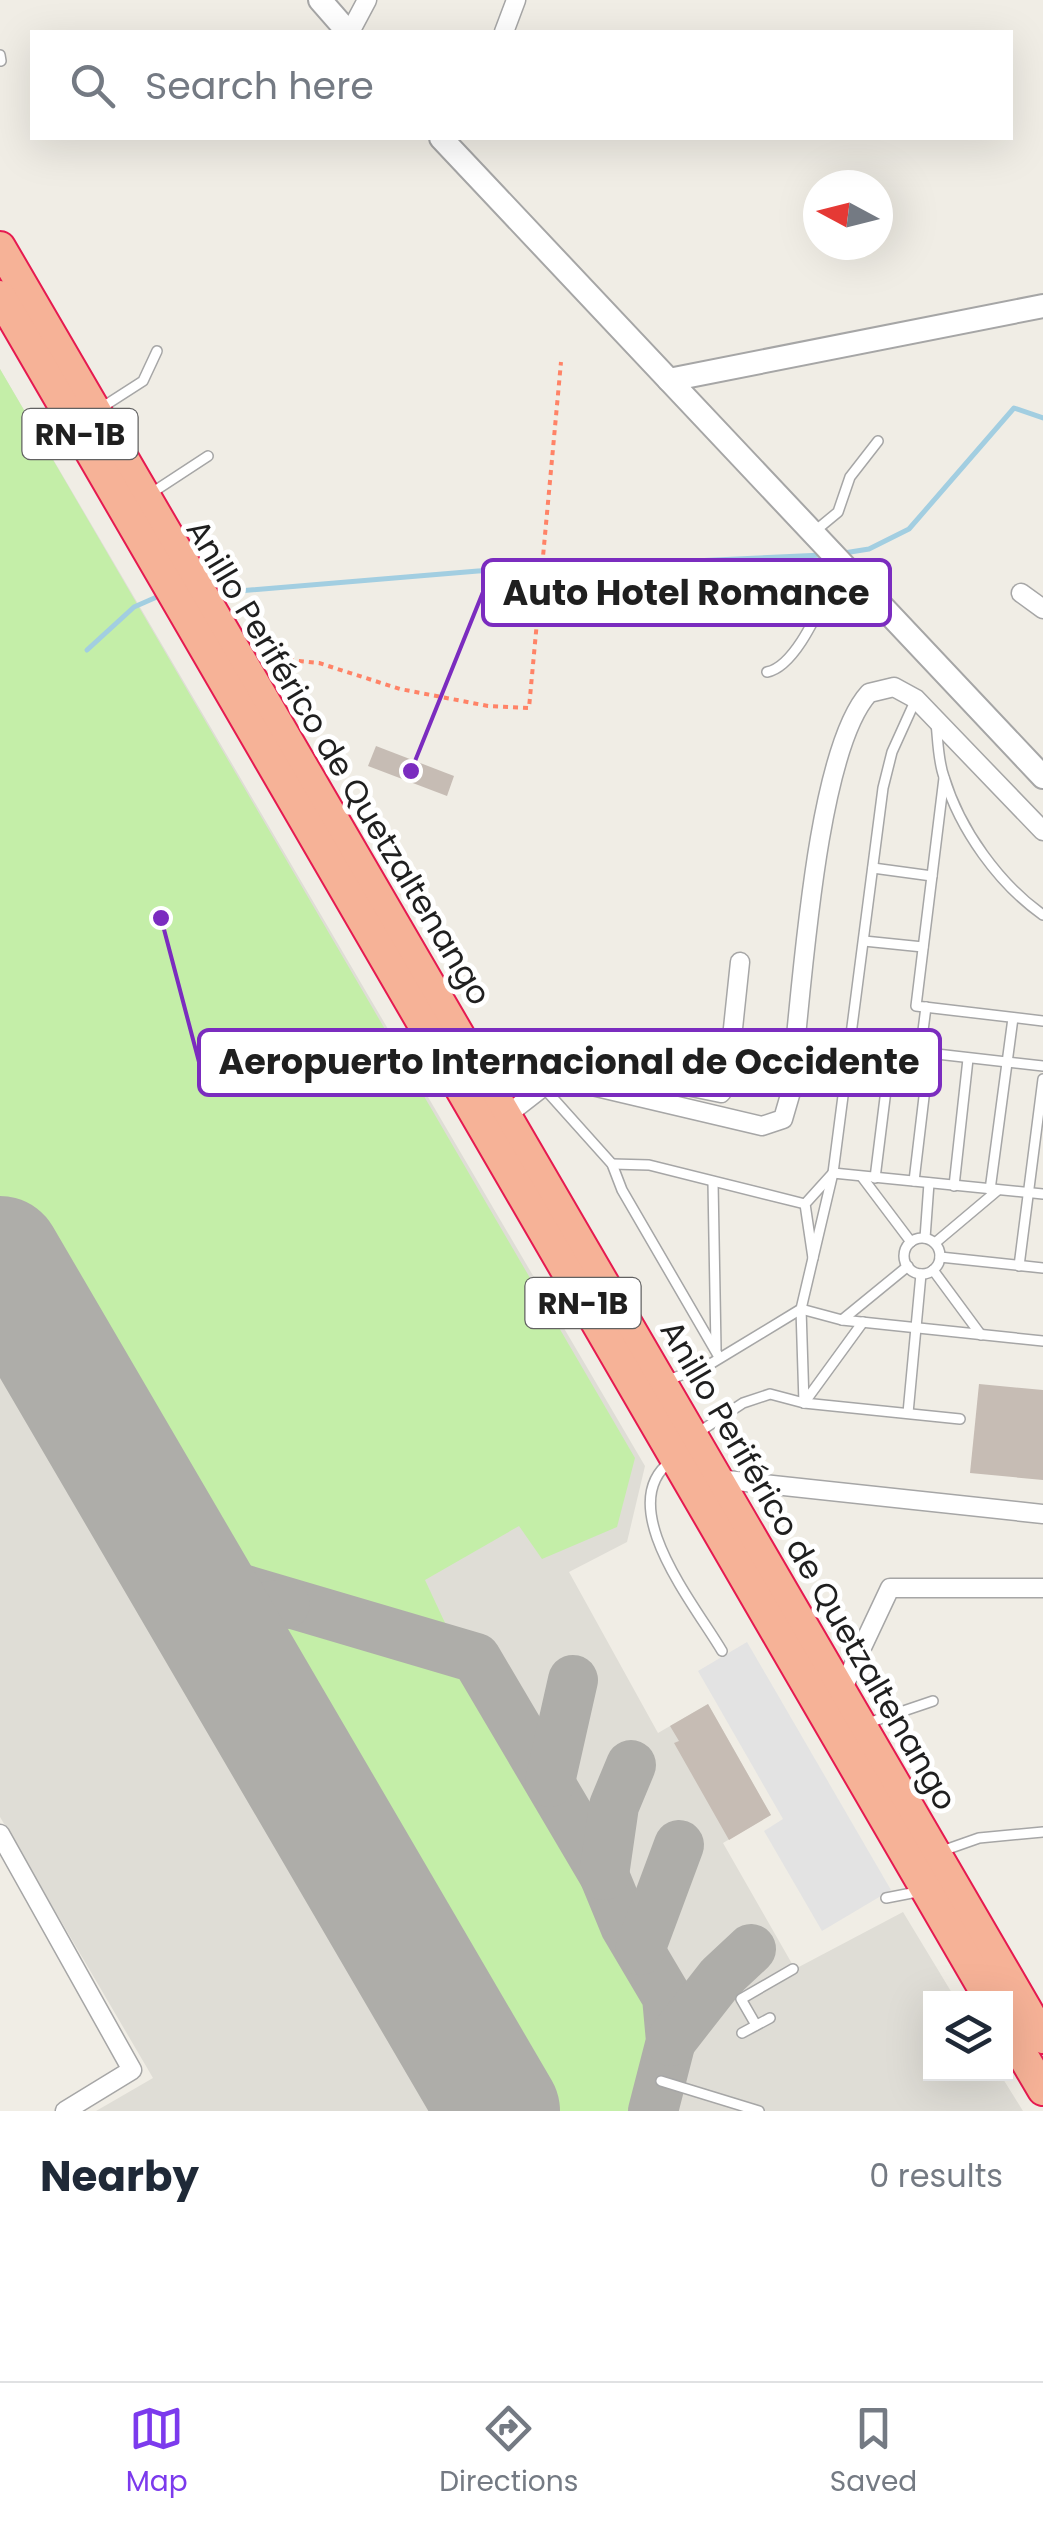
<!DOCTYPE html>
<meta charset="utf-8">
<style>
:root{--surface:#fff;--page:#f6f6f7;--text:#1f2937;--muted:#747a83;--line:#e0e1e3;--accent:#7c3aed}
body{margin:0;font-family:Poppins,sans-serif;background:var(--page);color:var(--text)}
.controls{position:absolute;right:30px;bottom:30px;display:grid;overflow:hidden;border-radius:0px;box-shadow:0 10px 40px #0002}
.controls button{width:90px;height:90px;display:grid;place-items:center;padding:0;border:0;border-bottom:2px solid var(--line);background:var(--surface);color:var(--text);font:50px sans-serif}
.compass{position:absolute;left:803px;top:170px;width:90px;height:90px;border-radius:50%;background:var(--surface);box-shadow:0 10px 40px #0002;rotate:277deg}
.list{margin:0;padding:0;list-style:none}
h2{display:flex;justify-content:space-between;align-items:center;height:130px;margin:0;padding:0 40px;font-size:42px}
h2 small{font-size:32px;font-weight:400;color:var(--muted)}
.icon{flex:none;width:55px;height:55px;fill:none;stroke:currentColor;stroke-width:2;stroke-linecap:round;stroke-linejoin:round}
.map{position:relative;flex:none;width:1043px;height:2111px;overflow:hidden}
.search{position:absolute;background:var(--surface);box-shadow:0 10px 40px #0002;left:30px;right:30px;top:30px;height:110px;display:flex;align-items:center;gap:25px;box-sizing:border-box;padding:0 35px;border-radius:0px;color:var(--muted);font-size:38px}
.sheet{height:270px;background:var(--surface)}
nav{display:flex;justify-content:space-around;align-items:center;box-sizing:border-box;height:140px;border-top:2px solid var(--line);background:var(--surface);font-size:28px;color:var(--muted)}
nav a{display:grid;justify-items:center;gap:5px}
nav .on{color:var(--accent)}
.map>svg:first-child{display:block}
.airport{fill:#dfddd6}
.grass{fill:#c4eea8}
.parking{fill:#e3e3e3}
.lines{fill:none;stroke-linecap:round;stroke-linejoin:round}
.stream{stroke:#a2cee1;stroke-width:5}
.taxiway{stroke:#aeada9;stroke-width:50}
.runway{stroke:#aeada9;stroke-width:122}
.building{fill:#c6bcb4}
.service-casing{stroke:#a6a6a6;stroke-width:12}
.minor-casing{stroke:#a6a6a6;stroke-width:21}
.tertiary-casing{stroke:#a6a6a6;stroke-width:26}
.trunk-casing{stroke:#e61a50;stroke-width:34}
.path{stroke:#ff8367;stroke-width:4;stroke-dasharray:5 5;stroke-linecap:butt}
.service{stroke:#fff;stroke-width:9}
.minor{stroke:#fff;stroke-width:18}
.tertiary{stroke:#fff;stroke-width:22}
.trunk{stroke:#f6b297;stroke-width:30}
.labels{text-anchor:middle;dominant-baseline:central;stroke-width:10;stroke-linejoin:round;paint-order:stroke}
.shield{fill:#fff;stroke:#626262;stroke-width:2.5}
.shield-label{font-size:30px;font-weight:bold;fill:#1f1f1f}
.street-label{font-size:32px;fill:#1f1f1f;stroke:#fff}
.leader{fill:none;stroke:#7b2cbf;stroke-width:4}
.callout-dot{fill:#7b2cbf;stroke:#fff;stroke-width:4}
.callout{fill:#fff;stroke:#7b2cbf;stroke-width:4}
.callout-label{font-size:35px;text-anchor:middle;font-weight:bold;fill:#1f1f1f}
</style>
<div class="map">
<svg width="1043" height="2111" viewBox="0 0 1043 2111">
<rect width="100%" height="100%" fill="#f0ede5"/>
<path class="airport" d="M 0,369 L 645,1466 L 627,1542 L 569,1572 L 658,1733 L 708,1704 L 771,1815 L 723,1843 L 795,1969 L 903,1912 L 955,1998 L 930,1998 L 930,2074 L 1000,2074 L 1023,2111 L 96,2111 L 153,2078 L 0,1817 Z"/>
<g class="grass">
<path d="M 0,369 L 635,1458 L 617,1527 L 542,1559 L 519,1526 L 425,1580 L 446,1625 L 243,1576 L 218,1565 L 192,1530 L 0,1200 Z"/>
<path d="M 289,1626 L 425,1658 L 452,1671 L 471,1691 L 647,1995 L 647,2048 L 631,2111 L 530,2111 L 271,1665 L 272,1639 Z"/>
</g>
<path class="parking" d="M 747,1642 L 891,1890 L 822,1931 L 764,1831 L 783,1819 L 698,1671 Z"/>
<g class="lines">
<g class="stream">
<path d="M 844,553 L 869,549 L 909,529 L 1014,408 L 1043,418"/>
<path d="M 215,593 L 478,571 L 823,555"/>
<path d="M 87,650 L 134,607 L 159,596"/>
</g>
<g class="taxiway">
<path d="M 142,1501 L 175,1547 L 215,1581 L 476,1658 L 604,1875 L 625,1926 L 667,1997 L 671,2041 L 653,2111"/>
<path d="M 253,1687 C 241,1660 230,1630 257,1608 L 285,1604"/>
<path d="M 550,1782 L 573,1680"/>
<path d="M 604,1875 L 614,1806 L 631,1765"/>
<path d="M 640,1950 L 679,1845"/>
<path d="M 671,2041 L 721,1977 L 751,1949"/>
</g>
<path class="runway" d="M 0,1257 L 499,2111"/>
</g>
<g class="building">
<path d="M 376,746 L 454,776 L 447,796 L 368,766 Z"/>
<path d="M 979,1384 L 1043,1390 L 1043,1480 L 970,1473 Z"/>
<path d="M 708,1704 L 771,1815 L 729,1840 L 674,1743 L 679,1741 L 670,1726 Z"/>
</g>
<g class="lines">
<defs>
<g id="service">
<path d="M 0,55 L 1,61"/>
<path d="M 101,408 L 143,381 L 157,351"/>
<path d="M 150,494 L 208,456"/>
<path d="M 815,531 L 838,512 L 850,477 L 878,441"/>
<path d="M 767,672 C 799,666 825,594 840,567"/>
<path d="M 936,723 C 938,740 938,761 944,777 C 960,830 999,884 1043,915"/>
<path d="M 944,778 L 916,1006 L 1043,1021"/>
<path d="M 873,868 L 932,876"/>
<path d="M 864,941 L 923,947"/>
<path d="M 849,1044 L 1043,1066"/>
<path d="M 920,1054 L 926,1007"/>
<path d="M 543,1087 L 612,1164 L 622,1190 L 719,1357"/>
<path d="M 612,1164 L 649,1165 L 805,1204"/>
<path d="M 862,1177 L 911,1242"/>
<path d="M 875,1178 L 891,1050"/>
<path d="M 914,1181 L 929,1055"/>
<path d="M 713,1182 L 716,1349"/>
<path d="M 954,1186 L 968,1059"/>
<path d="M 990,1190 L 1013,1018"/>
<path d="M 925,1238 L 929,1183"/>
<circle cx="922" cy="1256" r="18"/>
<path d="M 935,1243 L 998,1190"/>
<path d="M 940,1257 L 1043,1268"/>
<path d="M 813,1258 L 805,1204 L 833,1173 L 1043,1194"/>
<path d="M 1019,1266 L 1043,1079"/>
<path d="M 933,1270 L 981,1335"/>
<path d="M 842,1320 L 908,1266"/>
<path d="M 666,1381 L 712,1363 L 801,1309 L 842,1320 L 1043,1341"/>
<path d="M 804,1403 L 801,1309 L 833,1173 L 883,788 L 892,752 L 916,699"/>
<path d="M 804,1403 L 863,1322"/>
<path d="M 908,1413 L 921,1274"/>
<path d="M 696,1434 L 743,1403 L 770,1394 L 804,1403 L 960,1419"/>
<path d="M 671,1461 C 612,1505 695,1605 722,1651"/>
<path d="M 868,1723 L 933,1701"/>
<path d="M 942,1851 L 979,1838 L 1043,1832"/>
<path d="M 886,1898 L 922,1891"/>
<path d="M 756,2025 L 741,1999 L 793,1969"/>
<path d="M 742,2033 L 770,2018"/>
<path d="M 661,2081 L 759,2111"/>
</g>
<g id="minor">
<path d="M 350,32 L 367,0"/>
<path d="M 504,32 L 516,0"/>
<path d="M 1021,593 L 1043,609"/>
<path d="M 496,1096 L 515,1084 L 519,1059 L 526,1053 L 721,1093 L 727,1085 L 740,962"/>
<path d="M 507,1115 L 543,1087 L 571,1081 L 762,1126 L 783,1119 L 790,1095 C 801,1005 814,753 869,693 L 894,687 L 916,699 L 1043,831"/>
<path d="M 718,1479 L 1043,1514"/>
<path d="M 841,1692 L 890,1588 L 1043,1588"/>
<path d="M 0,1834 L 132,2070 L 65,2111"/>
</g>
<g id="tertiary">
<path d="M 320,0 L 348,32"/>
<path d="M 441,138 L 1043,777"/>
<path d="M 669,380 L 1043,306"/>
</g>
<g id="trunk">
<path d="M 0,247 L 1043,2038"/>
<path d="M 0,296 L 989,1998"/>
<path d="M 1006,2027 L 1043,2090"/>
</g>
</defs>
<use href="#service" class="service-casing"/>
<use href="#minor" class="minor-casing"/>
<use href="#tertiary" class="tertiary-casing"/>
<use href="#trunk" class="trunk-casing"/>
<path class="path" d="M 269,658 L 319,663 L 400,689 L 488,706 L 529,708 L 561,362"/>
<use href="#service" class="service"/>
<use href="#minor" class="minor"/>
<use href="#tertiary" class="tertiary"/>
<use href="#trunk" class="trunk"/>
</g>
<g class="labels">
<g class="shield">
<rect x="22.5" y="409" width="115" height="50" rx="8"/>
<rect x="525.5" y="1278" width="115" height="50" rx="8"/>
</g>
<g class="shield-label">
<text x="80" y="434">RN-1B</text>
<text x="583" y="1303">RN-1B</text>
</g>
<g class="street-label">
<text transform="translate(339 762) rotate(59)">Anillo Periférico de Quetzaltenango</text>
<text transform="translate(809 1565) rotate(60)">Anillo Periférico de Quetzaltenango</text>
</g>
</g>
<path class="leader" d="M411 771L483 592M161 918L199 1062"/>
<g class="callout-dot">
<circle cx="411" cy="771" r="10"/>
<circle cx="161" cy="918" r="10"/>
</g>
<g class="callout">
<rect x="483" y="560" width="407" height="65" rx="10"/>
<rect x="199" y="1030" width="741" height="65" rx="10"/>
</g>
<g class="callout-label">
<text x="686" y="605">Auto Hotel Romance</text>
<text x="569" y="1074">Aeropuerto Internacional de Occidente</text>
</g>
</svg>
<div class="controls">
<button><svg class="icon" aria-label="layers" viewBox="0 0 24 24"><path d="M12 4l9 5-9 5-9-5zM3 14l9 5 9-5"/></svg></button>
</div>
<svg class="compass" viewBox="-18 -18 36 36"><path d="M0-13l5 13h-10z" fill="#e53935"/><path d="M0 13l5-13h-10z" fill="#747a83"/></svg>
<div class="search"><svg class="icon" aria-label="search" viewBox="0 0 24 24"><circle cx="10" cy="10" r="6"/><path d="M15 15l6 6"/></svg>Search here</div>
</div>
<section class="sheet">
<h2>Nearby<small>0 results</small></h2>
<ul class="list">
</ul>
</section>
<nav>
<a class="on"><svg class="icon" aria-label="map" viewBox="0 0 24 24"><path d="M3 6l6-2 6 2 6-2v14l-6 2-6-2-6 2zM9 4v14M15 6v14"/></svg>Map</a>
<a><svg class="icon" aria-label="directions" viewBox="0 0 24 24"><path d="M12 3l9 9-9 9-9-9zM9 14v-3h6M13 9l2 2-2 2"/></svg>Directions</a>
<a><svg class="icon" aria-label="saved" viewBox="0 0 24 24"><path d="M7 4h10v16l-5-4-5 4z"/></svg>Saved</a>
</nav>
